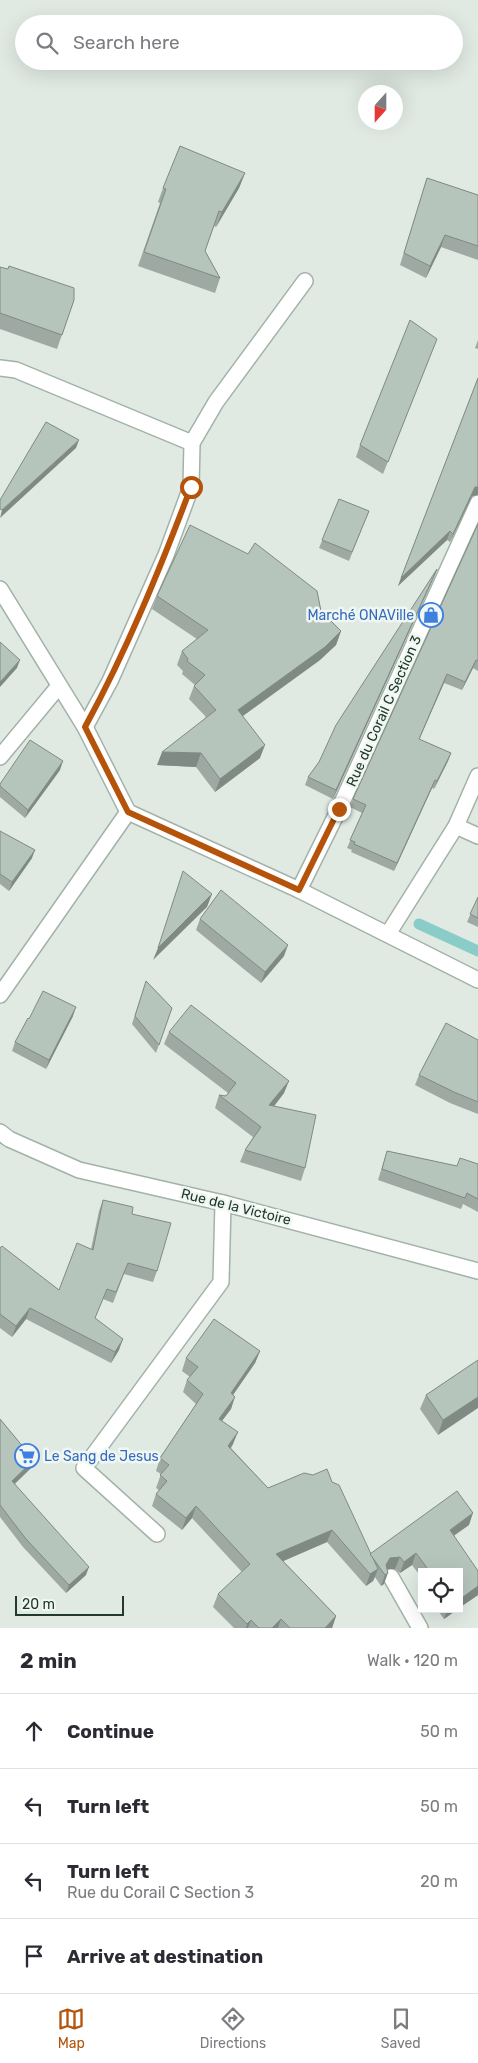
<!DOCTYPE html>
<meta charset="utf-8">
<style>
:root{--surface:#fff;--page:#f7f7f7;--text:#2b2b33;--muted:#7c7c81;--line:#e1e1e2;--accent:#b45309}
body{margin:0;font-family:Rubik,sans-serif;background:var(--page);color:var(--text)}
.controls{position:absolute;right:15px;bottom:15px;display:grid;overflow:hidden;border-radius:0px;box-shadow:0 5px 20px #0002}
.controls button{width:45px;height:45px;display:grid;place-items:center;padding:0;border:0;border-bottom:1px solid var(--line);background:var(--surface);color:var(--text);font:25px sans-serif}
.compass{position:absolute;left:358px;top:85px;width:45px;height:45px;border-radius:50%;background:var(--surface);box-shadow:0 5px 20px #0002;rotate:201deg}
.scale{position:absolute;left:15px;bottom:12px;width:109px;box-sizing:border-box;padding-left:5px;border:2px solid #223a2e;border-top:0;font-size:14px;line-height:18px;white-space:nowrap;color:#223a2e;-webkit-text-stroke:4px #f0f7f2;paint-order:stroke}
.stop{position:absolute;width:15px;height:15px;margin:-11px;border:4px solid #b45309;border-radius:50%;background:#fff}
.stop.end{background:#b45309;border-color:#fff;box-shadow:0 1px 5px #0008}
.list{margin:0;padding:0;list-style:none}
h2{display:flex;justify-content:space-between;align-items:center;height:65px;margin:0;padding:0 20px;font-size:21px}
h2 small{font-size:16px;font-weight:400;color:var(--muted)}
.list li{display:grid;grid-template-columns:32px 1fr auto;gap:15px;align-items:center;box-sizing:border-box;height:75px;padding:0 20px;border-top:1px solid var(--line)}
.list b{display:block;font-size:19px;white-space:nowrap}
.list p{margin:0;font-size:16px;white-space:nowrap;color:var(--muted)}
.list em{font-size:16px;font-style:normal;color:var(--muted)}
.icon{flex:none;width:28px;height:28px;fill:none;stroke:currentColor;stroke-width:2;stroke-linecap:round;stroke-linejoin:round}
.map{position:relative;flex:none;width:478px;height:1628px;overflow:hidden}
.search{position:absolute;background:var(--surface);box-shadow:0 5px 20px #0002;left:15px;right:15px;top:15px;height:55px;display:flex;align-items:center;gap:12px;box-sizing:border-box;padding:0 18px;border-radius:28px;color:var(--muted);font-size:19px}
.sheet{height:365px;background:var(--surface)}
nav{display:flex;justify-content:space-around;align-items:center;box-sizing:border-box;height:70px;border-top:1px solid var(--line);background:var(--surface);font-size:14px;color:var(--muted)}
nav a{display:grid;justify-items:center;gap:2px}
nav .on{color:var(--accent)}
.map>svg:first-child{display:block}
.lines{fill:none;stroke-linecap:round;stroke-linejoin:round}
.stream{stroke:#8acdc8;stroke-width:11}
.minor-casing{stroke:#a3b2a9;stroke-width:18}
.minor{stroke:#fff;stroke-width:15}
.wall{fill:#9da9a2}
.shaded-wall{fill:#7f8a84}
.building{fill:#b6c5bc;stroke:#7f8a84}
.route{stroke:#b45309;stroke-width:6}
.labels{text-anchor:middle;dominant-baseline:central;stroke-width:5;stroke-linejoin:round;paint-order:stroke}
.shop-label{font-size:14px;fill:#366cbe;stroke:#f0f7f2;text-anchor:end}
.street-label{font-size:14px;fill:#223a2e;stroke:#f0f7f2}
</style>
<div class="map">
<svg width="478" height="1628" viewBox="0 0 478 1628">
<rect width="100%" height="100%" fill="#e0eae3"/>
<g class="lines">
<path class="stream" d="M 419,924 L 478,951"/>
<defs>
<g id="minor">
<path d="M 0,368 L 16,370 L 192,443"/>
<path d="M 0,589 L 85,727 L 128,812 L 299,890 L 478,980"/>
<path d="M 85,727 L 110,681 L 166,555 L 191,487 L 192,443 L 216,402 L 305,281"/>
<path d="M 0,757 L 59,686"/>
<path d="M 456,826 L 478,836"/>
<path d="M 299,890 L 339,809 L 478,503"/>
<path d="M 388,934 L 456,826 L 478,776"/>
<path d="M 0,995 L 128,812"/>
<path d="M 0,1132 L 9,1139 L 79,1170 L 223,1203 L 478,1271"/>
<path d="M 157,1534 L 84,1468 L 221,1282 L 223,1203"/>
<path d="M 391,1577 L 420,1628"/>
</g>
</defs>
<use href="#minor" class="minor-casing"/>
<use href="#minor" class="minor"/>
</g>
<g class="wall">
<path d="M 245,173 L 239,188 L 216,227 L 214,226 L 205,251 L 220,278 L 215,293 L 138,266 L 160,203 L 158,202 L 163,188 Z"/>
<path d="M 427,178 L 478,195 L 478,260 L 441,247 L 426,278 L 400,265 Z"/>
<path d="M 0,267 L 74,300 L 57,349 L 0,329 Z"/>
<path d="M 478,340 L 478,349 L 475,348 Z"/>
<path d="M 432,351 L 383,474 L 356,457 L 360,445 Z"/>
<path d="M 478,378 L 478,495 L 472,496 L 450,542 L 447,540 L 398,586 Z"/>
<path d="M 339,499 L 369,511 L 349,561 L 319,548 Z"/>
<path d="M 434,577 L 333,799 L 305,785 L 308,777 L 319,762 Z"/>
<path d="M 157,596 L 321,611 L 341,631 L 336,645 L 320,660 L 243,716 L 260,758 L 215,792 L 196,767 L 157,765 L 206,717 L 189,699 L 194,686 L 195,685 L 182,674 L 183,671 L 177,665 L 182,651 L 197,639 L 152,609 Z"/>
<path d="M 478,608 L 478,671 L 473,668 L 462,690 L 444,683 L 419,739 L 451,753 L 448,761 L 434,789 L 432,788 L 394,871 L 351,852 L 352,850 L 347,848 L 362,813 L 350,807 L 353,799 Z"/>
<path d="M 60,770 L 25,818 L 0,797 L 0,784 Z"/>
<path d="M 0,831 L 32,858 L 9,891 L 0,884 Z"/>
<path d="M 478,897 L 478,927 L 467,922 Z"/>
<path d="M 200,919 L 284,956 L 261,983 L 196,930 Z"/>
<path d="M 146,981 L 172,1008 L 156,1053 L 132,1024 Z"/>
<path d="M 73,1016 L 46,1069 L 12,1051 L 15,1042 L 29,1019 Z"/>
<path d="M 169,1032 L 284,1093 L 274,1106 L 305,1168 L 301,1181 L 240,1162 L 245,1150 L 253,1137 L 215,1108 L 219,1095 L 226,1096 L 228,1093 L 164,1044 Z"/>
<path d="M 478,1040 L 478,1114 L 450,1103 L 415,1085 L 419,1075 Z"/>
<path d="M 387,1151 L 457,1166 L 478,1164 L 478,1212 L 463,1204 L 461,1209 L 378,1180 Z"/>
<path d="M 103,1200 L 132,1214 L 157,1271 L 153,1282 L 124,1274 L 113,1303 L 103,1299 L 95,1318 L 119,1350 L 111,1363 L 26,1319 L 12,1337 L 0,1328 L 0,1248 L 59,1290 L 91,1249 L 99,1211 Z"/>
<path d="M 260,1351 L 255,1363 L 233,1395 L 231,1409 L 222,1421 L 233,1444 L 231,1448 L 268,1488 L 332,1482 L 370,1554 L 469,1525 L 454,1536 L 478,1595 L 459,1608 L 459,1572 L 422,1572 L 422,1578 L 412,1565 L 400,1573 L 395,1569 L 387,1569 L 384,1584 L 381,1586 L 375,1577 L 373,1581 L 366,1586 L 327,1542 L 283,1561 L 336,1616 L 332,1628 L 234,1628 L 213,1607 L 218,1594 L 242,1572 L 192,1518 L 182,1530 L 152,1506 L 156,1494 L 159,1490 L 156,1488 L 161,1474 L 156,1471 L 160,1458 L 196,1404 L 183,1392 L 187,1380 L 190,1377 L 182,1371 L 186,1358 Z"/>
<path d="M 478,1360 L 438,1435 L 420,1409 L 426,1395 Z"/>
<path d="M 0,1419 L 34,1460 L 31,1468 L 15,1484 L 86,1575 L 66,1593 L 23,1547 L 0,1517 Z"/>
<path d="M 437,1609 L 458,1609 L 444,1619 Z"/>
</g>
<g class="shaded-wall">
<path d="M 245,173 L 239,188 L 216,227 L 222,212 Z"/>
<path d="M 445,235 L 441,247 L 426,278 L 430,266 Z"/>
<path d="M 79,440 L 76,448 L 0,518 L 2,510 Z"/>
<path d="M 475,487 L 478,487 L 478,495 L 472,496 L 450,542 L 453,534 Z"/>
<path d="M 450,531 L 447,540 L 398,586 L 401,578 Z"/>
<path d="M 437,569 L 434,577 L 333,799 L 336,790 Z"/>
<path d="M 341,631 L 336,645 L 320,660 L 233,723 L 238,710 Z"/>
<path d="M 20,660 L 17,668 L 0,687 L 0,682 Z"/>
<path d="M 476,660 L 473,668 L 462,690 L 465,682 Z"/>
<path d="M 447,674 L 444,683 L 416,747 L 419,739 Z"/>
<path d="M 265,745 L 260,758 L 215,792 L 220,779 Z"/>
<path d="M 162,752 L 201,753 L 196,767 L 157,765 Z"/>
<path d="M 451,753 L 448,761 L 434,789 L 437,781 Z"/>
<path d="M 63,761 L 60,770 L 25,818 L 28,810 Z"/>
<path d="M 435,780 L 432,788 L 394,871 L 397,863 Z"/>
<path d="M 35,850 L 32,858 L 9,891 L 12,882 Z"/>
<path d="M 212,894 L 207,907 L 153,960 L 158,948 Z"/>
<path d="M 288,945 L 284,956 L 261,983 L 265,972 Z"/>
<path d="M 76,1007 L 73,1016 L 46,1069 L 49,1060 Z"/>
<path d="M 289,1081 L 284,1093 L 265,1118 L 269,1105 Z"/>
<path d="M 30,1308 L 26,1319 L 12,1337 L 16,1326 Z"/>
<path d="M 123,1339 L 119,1350 L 111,1363 L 115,1352 Z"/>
<path d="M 260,1351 L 255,1363 L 226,1405 L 231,1393 Z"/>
<path d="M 235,1397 L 231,1409 L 214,1431 L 219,1419 Z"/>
<path d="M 478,1397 L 478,1408 L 438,1435 L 443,1420 Z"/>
<path d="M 238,1432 L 233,1444 L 224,1458 L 228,1446 Z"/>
<path d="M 34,1460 L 31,1468 L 9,1489 L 12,1481 Z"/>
<path d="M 196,1506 L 192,1518 L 182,1530 L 186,1518 Z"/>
<path d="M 473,1513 L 469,1525 L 445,1541 L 450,1530 Z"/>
<path d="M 332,1530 L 327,1542 L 272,1566 L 276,1554 Z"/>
<path d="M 416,1553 L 412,1565 L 400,1573 L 404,1562 Z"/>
<path d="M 400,1557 L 395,1569 L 386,1569 L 386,1565 L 390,1558 Z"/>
<path d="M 89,1567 L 86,1575 L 66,1593 L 69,1585 Z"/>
<path d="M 378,1569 L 373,1581 L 366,1586 L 370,1574 Z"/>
<path d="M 388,1573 L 384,1584 L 381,1586 L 385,1575 Z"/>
<path d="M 478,1586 L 478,1595 L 459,1608 L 459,1600 Z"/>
<path d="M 448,1609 L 458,1609 L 444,1619 Z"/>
<path d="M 336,1616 L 332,1628 L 325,1628 Z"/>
<path d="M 281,1619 L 278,1628 L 272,1628 Z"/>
<path d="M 251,1620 L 248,1628 L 246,1628 L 247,1624 Z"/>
</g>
<g class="building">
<path d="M 180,146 L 245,173 L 222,212 L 219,211 L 205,251 L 220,278 L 144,252 L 166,189 L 163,188 Z"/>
<path d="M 427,178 L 478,195 L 478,246 L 445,235 L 430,266 L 404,253 Z"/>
<path d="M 9,266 L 74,288 L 74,300 L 62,335 L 0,313 L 0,267 L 8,269 Z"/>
<path d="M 410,320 L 437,339 L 388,462 L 360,445 Z"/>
<path d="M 478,378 L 478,487 L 475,487 L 453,534 L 450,531 L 401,578 Z"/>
<path d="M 46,422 L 79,440 L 2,510 L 0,509 L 0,500 Z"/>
<path d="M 339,499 L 369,511 L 352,552 L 322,540 Z"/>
<path d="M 478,524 L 478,661 L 476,660 L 465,682 L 447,674 L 419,739 L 451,753 L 437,781 L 435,780 L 397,863 L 354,844 L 355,842 L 350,840 L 366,805 L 353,799 Z"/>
<path d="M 190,525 L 248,554 L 255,543 L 317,591 L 321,611 L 341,631 L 325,647 L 238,710 L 265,745 L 220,779 L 201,753 L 162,752 L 216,710 L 194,686 L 205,675 L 187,661 L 188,659 L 182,651 L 208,630 L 157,596 Z"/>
<path d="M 437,569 L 336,790 L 308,777 L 319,762 L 336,725 Z"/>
<path d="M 0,642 L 20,660 L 0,682 Z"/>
<path d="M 30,740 L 63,761 L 28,810 L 0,786 L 0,784 Z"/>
<path d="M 0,831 L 35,850 L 12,882 L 0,874 Z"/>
<path d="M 183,871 L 212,894 L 158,948 Z"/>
<path d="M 221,890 L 288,945 L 265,972 L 200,919 Z"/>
<path d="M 478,897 L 478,918 L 470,914 Z"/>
<path d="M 146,981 L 172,1008 L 159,1045 L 135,1016 Z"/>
<path d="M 43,991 L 76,1007 L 49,1060 L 15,1042 L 28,1018 L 29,1019 Z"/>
<path d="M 191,1005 L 289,1081 L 269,1105 L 316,1115 L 305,1168 L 245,1150 L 261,1127 L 219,1095 L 226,1096 L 236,1083 L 169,1032 Z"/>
<path d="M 446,1023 L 478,1040 L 478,1102 L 454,1092 L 419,1075 Z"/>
<path d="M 387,1151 L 457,1166 L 460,1158 L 478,1164 L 478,1199 L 467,1193 L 465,1198 L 382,1169 Z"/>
<path d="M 103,1200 L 133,1207 L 132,1214 L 171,1223 L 157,1271 L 128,1263 L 116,1292 L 107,1289 L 95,1318 L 123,1339 L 115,1352 L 30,1308 L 16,1326 L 0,1314 L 0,1248 L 2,1246 L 59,1290 L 77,1243 L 93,1250 Z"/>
<path d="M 214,1319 L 260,1351 L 231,1393 L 235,1397 L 219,1419 L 238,1432 L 228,1446 L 268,1488 L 304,1473 L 313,1475 L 327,1469 L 332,1482 L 339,1485 L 378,1569 L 370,1574 L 332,1530 L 276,1554 L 336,1616 L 325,1628 L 290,1628 L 281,1619 L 272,1628 L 259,1628 L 251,1620 L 247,1624 L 218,1594 L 250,1564 L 196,1506 L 186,1518 L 156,1494 L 167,1481 L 160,1475 L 169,1465 L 160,1458 L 203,1394 L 187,1380 L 198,1367 L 186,1358 Z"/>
<path d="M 478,1360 L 478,1397 L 443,1420 L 426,1395 Z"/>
<path d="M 0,1419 L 34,1460 L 12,1481 L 89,1567 L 69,1585 L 26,1539 L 0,1505 Z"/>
<path d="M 457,1491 L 473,1513 L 450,1530 L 478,1571 L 478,1586 L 459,1600 L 459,1572 L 430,1572 L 416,1553 L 404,1562 L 400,1557 L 390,1558 L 386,1565 L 388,1573 L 385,1575 L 370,1554 Z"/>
</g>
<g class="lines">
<path class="route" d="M 191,487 C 160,569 127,650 85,727 L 128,812 L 299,890 L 339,809"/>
</g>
<defs>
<symbol id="shop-ring" viewBox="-11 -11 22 22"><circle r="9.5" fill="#f0f7f2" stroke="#3f7fe0" stroke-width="1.5"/><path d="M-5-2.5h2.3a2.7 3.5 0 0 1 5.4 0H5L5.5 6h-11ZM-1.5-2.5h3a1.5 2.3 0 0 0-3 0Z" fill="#3f7fe0"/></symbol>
<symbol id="supermarket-ring" viewBox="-11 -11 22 22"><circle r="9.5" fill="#f0f7f2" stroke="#3f7fe0" stroke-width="1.5"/><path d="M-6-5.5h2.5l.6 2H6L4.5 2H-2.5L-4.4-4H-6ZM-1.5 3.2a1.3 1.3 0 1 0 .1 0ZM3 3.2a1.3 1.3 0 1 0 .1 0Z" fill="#3f7fe0"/></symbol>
</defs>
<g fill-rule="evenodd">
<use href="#shop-ring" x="417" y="601" width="28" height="28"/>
<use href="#supermarket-ring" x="13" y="1442" width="28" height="28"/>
</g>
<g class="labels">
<g class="shop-label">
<text x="414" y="615">Marché ONAVille</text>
<text x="44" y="1456" text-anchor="start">Le Sang de Jesus</text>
</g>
<g class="street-label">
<text transform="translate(384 711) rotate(-66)">Rue du Corail C Section 3</text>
<text transform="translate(236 1207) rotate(14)">Rue de la Victoire</text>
</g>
</g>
</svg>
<div class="controls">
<button><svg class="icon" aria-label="locate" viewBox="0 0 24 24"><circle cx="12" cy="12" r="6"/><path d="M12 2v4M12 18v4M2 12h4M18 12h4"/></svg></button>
</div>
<svg class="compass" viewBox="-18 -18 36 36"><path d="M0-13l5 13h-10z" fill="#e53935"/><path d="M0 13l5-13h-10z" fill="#7c7c81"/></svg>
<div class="scale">20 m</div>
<div class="stop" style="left:191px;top:487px"></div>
<div class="stop end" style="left:339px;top:809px"></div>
<div class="search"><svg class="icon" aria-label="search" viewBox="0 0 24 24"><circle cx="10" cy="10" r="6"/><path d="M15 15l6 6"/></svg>Search here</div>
</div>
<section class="sheet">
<h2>2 min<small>Walk · 120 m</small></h2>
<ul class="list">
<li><svg class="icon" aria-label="ahead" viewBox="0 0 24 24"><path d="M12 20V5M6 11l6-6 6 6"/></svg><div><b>Continue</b></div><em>50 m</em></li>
<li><svg class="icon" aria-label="left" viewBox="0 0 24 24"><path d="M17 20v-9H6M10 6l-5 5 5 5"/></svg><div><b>Turn left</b></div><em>50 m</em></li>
<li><svg class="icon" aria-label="left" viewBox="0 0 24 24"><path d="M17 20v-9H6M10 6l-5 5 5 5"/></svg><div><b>Turn left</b><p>Rue du Corail C Section 3</p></div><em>20 m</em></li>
<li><svg class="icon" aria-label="arrive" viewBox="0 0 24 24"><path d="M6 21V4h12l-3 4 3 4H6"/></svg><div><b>Arrive at destination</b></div></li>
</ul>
</section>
<nav>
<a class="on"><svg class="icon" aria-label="map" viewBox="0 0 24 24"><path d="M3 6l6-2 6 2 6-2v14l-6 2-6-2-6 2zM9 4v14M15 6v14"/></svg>Map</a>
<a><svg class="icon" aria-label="directions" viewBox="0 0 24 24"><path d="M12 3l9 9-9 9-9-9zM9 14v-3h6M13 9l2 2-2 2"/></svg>Directions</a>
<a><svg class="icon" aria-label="saved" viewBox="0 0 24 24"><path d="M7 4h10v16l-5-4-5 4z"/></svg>Saved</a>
</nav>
